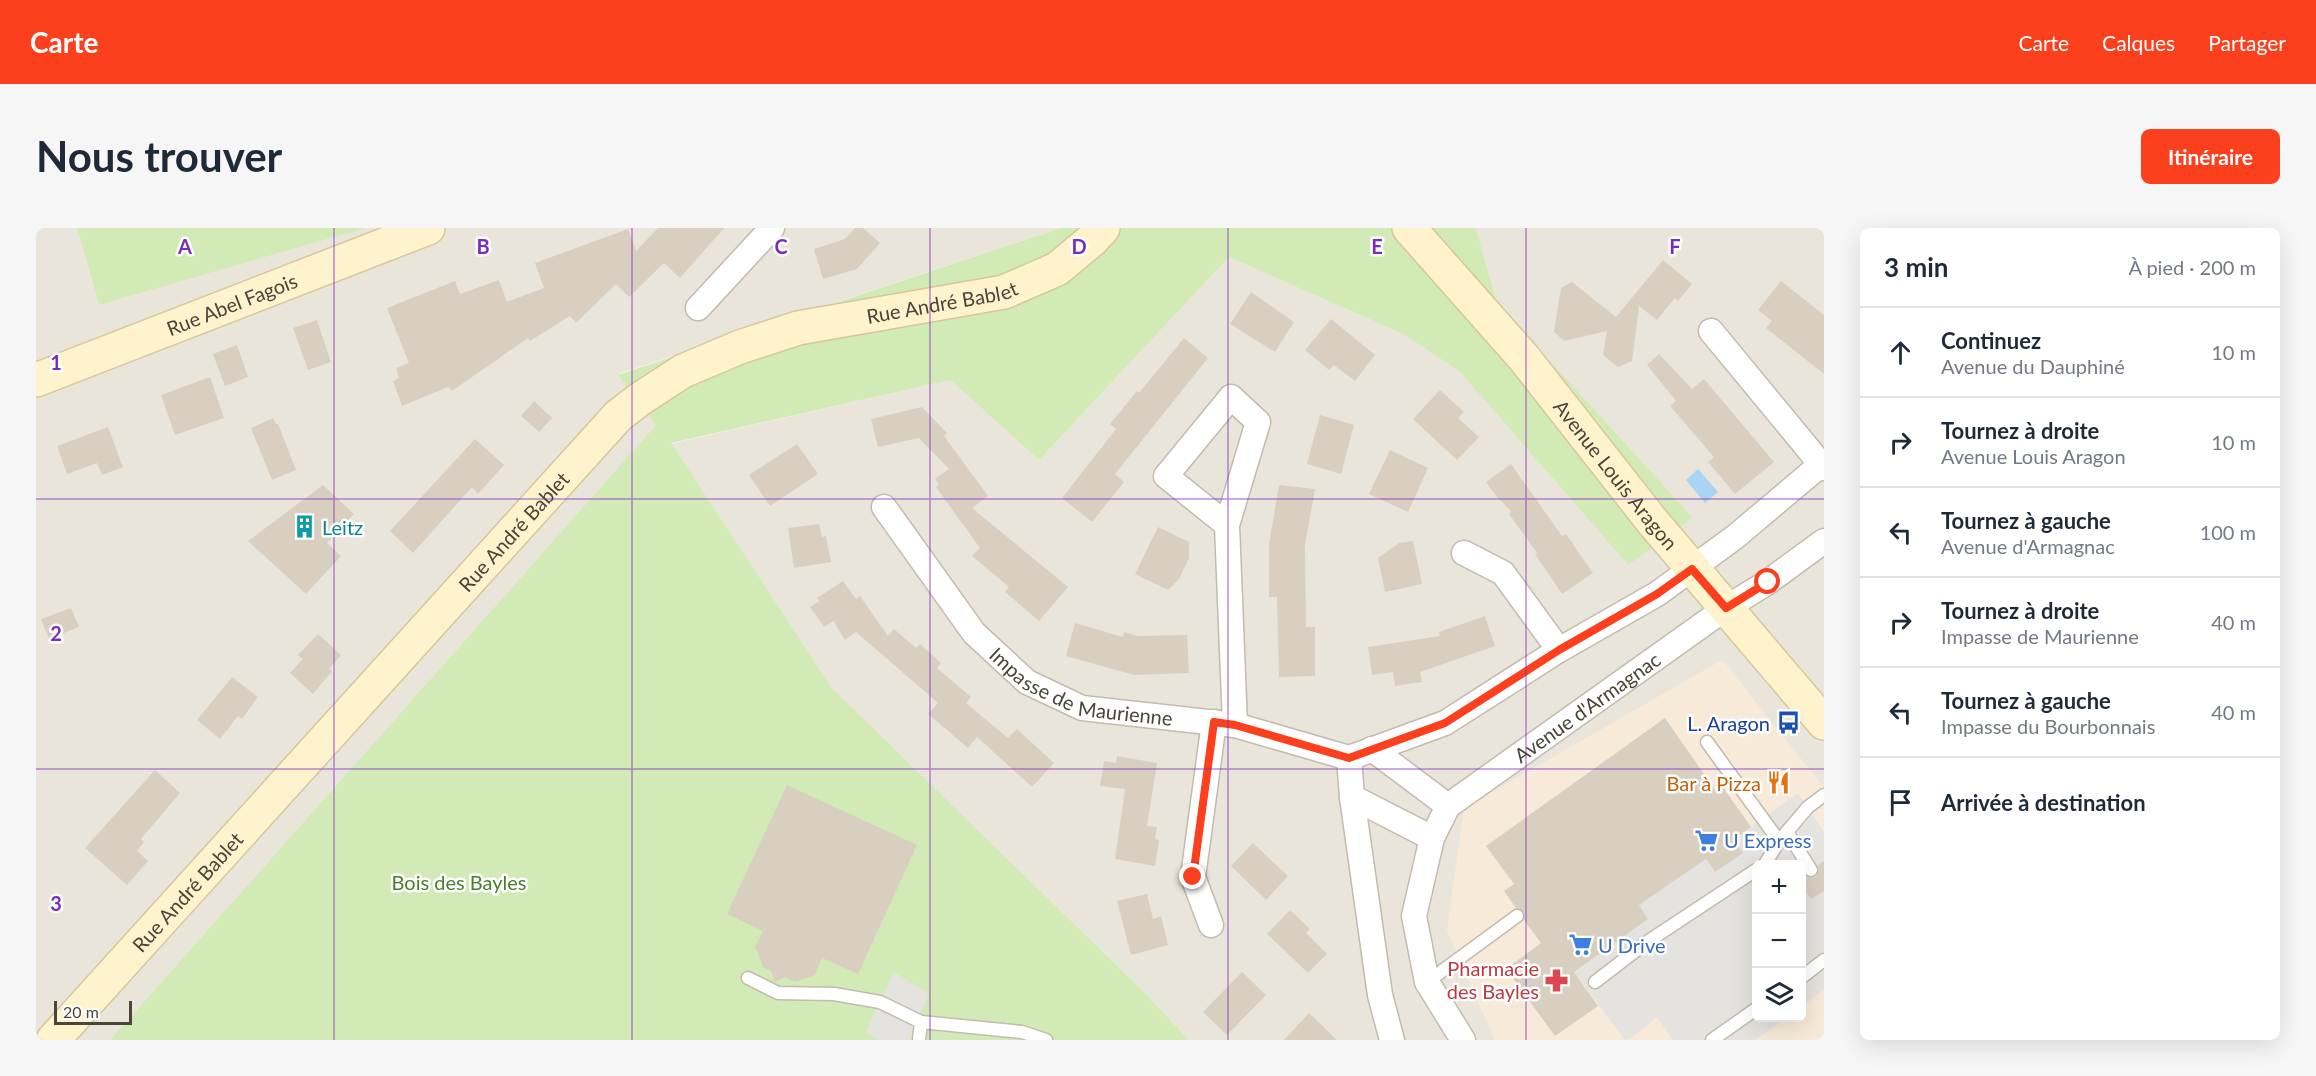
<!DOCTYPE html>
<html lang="fr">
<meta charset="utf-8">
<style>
:root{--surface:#fff;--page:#f6f6f7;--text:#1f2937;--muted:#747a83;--line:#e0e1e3;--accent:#fc3f1d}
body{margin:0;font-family:Lato,sans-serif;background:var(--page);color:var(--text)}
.controls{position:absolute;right:18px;bottom:18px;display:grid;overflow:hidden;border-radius:9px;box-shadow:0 6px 24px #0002}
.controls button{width:54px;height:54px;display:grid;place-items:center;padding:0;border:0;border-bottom:2px solid var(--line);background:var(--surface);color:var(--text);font:30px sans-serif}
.scale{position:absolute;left:18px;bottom:15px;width:78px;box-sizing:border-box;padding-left:6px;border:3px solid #4b4439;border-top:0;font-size:16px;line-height:21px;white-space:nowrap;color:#4b4439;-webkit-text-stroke:4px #fff;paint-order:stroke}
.stop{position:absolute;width:18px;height:18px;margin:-14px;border:4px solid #fc3f1d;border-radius:50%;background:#fff}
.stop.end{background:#fc3f1d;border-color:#fff;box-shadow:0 2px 6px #0008}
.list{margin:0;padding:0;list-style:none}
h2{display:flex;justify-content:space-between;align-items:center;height:78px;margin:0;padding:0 24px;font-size:26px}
h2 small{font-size:20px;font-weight:400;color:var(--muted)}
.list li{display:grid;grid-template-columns:39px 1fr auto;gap:18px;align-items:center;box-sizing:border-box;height:90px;padding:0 24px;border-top:2px solid var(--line)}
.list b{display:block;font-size:22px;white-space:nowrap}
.list p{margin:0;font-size:20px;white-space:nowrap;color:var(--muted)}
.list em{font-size:20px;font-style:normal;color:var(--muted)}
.icon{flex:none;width:33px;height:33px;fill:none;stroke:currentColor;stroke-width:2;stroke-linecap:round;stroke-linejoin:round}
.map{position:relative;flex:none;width:1788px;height:812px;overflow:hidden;border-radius:9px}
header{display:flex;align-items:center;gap:36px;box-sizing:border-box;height:84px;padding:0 30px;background:var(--accent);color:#fff}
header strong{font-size:28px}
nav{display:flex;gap:33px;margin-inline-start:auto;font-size:21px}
.intro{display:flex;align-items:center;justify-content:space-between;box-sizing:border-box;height:144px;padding:0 36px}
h1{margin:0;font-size:42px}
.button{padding:15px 27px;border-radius:9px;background:var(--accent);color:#fff;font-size:21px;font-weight:700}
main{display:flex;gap:36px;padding:0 36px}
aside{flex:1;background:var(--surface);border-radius:9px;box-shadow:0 6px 24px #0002}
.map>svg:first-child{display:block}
.residential{fill:#eae5da}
.commercial{fill:#f7ead8;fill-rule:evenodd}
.green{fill:#d2eab5}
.parking{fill:#e5e3e0}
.water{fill:#a9d4f2}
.building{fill:#d8cfc1}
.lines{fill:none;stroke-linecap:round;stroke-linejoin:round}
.lane-casing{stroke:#c2bbae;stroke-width:15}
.street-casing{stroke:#c2bbae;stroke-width:27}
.secondary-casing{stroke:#d6c79b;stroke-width:36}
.lane{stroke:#fff;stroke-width:12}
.street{stroke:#fff;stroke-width:24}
.secondary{stroke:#fff3cd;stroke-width:33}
.route{stroke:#fc3f1d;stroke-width:8}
.grid{fill:none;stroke:#7b2cbf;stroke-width:1.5;stroke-opacity:0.55}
.labels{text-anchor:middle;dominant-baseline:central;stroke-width:5;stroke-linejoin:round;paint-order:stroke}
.street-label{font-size:20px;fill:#4b4439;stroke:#fff}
.culture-label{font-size:20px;fill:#0d838f;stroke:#fff;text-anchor:start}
.transit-label{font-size:20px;fill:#164399;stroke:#fff;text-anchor:end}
.food-label{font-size:20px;fill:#c56008;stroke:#fff;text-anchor:end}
.shop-label{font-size:20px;fill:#366cbe;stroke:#fff;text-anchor:start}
.park-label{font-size:20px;fill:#4a7f2a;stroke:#fff}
.health-label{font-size:20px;fill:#be3a42;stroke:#fff;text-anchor:end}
.grid-label{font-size:20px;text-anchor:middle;font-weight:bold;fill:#7b2cbf;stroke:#fff;stroke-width:5;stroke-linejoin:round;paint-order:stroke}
</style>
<header>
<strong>Carte</strong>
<nav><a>Carte</a><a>Calques</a><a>Partager</a></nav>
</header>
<div class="intro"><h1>Nous trouver</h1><a class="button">Itinéraire</a></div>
<main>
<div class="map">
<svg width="1788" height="812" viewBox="0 0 1788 812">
<rect width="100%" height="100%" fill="#f6f3ec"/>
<g class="residential">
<path d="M 0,0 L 41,0 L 63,77 L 330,0 L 1025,0 L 582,146 L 621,196 L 74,812 L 0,812 Z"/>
<path d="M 1440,0 L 1788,0 L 1788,560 L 1687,433 L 1411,702 L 1459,812 L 1153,812 L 1107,763 L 795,459 L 634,216 L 914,152 L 1003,232 L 1193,29 L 1367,106 L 1424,144 L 1592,337 L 1461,75 Z"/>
</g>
<path class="commercial" d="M 1686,432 L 1788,560 L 1788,812 L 1459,812 L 1411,702 L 1428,580 ZM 1720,636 L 1766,636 L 1766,790 L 1720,790 Z"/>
<g class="green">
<path d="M 41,0 L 330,0 L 63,77 Z"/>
<path d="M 1025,0 L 1440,0 L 1461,75 L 1657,290 L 1592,337 L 1424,144 L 1367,106 L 1193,29 L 1003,232 L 914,152 L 635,215 L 795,459 L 1107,763 L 1153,812 L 74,812 L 620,197 L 582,147 Z"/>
</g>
<g class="parking">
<path d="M 1762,565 L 1788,604 L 1788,762 L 1766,778 L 1766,636 L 1720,636 L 1720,790 L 1750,790 L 1719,812 L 1637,812 L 1621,789 L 1598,808 L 1589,812 L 1538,744 L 1612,691 L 1603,677 L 1634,654 L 1670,631 L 1679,644 L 1706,625 L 1697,612 Z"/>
<path d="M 858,744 L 893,766 L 873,812 L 842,812 L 830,804 Z"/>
</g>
<path class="water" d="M 1662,241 L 1682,264 L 1669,275 L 1650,252 Z"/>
<g class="building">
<path d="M 622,0 L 688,0 L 644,50 L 628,35 L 593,69 L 580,56 L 540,95 L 534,88 L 494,113 L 492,110 L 416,163 L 412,159 L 366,178 L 357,153 L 363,150 L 360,140 L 373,135 L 351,80 L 419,53 L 424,66 L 463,52 L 471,74 L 508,60 L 499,35 L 592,1 L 600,23 Z"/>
<path d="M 819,0 L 827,0 L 844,15 L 821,41 L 787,51 L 778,21 L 809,11 Z"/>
<path d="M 1627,32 L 1656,56 L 1642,73 L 1639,70 L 1621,92 L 1603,78 L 1596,133 L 1582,139 L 1567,127 L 1571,103 L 1528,113 L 1518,104 L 1525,60 L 1536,54 L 1580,89 Z"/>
<path d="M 1745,53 L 1788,87 L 1788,146 L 1730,100 L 1736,93 L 1722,82 Z"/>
<path d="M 1215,64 L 1258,94 L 1239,124 L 1194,96 Z"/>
<path d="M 1295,91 L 1339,127 L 1319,153 L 1298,137 L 1293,142 L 1269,122 Z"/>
<path d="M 281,92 L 295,134 L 272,142 L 257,100 Z"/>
<path d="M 1148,110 L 1172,130 L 1079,246 L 1088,254 L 1056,294 L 1026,270 L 1080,201 L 1074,196 L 1101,163 L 1103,165 Z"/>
<path d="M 201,117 L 212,149 L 189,158 L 177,126 Z"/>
<path d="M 1623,126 L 1656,161 L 1668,151 L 1738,234 L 1699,266 L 1672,234 L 1678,229 L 1634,178 L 1640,173 L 1611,137 Z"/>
<path d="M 174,149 L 188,190 L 139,207 L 125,167 Z"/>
<path d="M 1404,162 L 1428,184 L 1422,190 L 1443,209 L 1421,232 L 1377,191 Z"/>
<path d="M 498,173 L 516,190 L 503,204 L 485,188 Z"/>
<path d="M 886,179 L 911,205 L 908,208 L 952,268 L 936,280 L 1032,359 L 1003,393 L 969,364 L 973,359 L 936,328 L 944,320 L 900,259 L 903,256 L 899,251 L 913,241 L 883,210 L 842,219 L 835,191 Z"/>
<path d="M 1284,187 L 1318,197 L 1305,246 L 1271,236 Z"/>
<path d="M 237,190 L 240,196 L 242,196 L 260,242 L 236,252 L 215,200 Z"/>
<path d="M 72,199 L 87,239 L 66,247 L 61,235 L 31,246 L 21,218 Z"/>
<path d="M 439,211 L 468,237 L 442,266 L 436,259 L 377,325 L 354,303 Z"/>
<path d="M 761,216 L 782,246 L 734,278 L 713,247 Z"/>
<path d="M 1354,222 L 1392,240 L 1372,284 L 1333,266 Z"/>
<path d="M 1475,236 L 1526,308 L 1530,306 L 1557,345 L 1526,366 L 1499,326 L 1501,325 L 1473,286 L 1475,283 L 1461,269 L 1450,254 Z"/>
<path d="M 287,257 L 318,286 L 291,315 L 305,328 L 270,366 L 212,313 Z"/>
<path d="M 1243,257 L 1279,261 L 1269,317 L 1270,399 L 1279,399 L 1279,448 L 1243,449 L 1241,369 L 1233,369 L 1233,316 Z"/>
<path d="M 783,296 L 786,309 L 790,308 L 795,334 L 758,340 L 752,300 Z"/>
<path d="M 1122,299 L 1153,314 L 1153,330 L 1143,351 L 1132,362 L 1099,346 Z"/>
<path d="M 1377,313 L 1386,356 L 1349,364 L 1342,330 L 1363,315 Z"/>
<path d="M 807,353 L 820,371 L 824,368 L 852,408 L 858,401 L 880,420 L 884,416 L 905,435 L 901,440 L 935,469 L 930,475 L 972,510 L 981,501 L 1018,535 L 996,559 L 941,509 L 932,520 L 892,486 L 902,475 L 820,404 L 809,412 L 797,393 L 788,399 L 774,379 L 783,373 L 781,370 Z"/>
<path d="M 35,380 L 43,399 L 13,411 L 5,391 Z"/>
<path d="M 1449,388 L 1459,418 L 1384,444 L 1386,454 L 1359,458 L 1357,444 L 1336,447 L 1332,419 L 1404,408 L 1403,404 Z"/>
<path d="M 1039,395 L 1087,409 L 1088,404 L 1101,408 L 1151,407 L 1153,445 L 1098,447 L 1030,428 Z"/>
<path d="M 282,406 L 305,427 L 293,441 L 296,443 L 277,466 L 254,445 L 267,431 L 262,427 Z"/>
<path d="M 196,449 L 222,469 L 206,491 L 202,488 L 184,511 L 161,492 Z"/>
<path d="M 1629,490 L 1679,562 L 1686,558 L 1715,599 L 1697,612 L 1707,625 L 1679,644 L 1670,631 L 1603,677 L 1612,691 L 1538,744 L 1562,778 L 1519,808 L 1470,741 L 1505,715 L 1488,692 L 1488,684 L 1480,680 L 1468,663 L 1478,656 L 1450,618 Z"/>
<path d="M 1081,528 L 1121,535 L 1111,598 L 1121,599 L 1119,611 L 1123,612 L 1119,638 L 1079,631 L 1089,561 L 1064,558 L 1068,533 L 1080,535 Z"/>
<path d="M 119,542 L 144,565 L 105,611 L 108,614 L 101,623 L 112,633 L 91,657 L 49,620 Z"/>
<path d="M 751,557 L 881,617 L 822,746 L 786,730 L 779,747 L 759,754 L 749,749 L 739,754 L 735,743 L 727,739 L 719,719 L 727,703 L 691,686 Z"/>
<path d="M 1217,615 L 1252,648 L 1230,672 L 1195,638 Z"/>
<path d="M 1788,633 L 1788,663 L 1775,671 L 1766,658 L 1766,649 L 1769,647 L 1775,650 L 1780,649 L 1783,642 L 1782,637 Z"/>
<path d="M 1111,666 L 1117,691 L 1125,688 L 1132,717 L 1095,727 L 1081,673 Z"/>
<path d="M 1254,682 L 1274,701 L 1270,705 L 1291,726 L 1272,745 L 1231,706 Z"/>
<path d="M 1206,744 L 1230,767 L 1191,807 L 1167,784 Z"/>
<path d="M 1273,785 L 1301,812 L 1248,812 Z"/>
</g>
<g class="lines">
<defs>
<g id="lane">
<path d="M 1671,514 L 1743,613"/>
<path d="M 1751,604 L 1775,642"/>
<path d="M 1729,636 L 1743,613 L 1772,579 L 1788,567"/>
<path d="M 1766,749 L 1788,732"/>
<path d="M 712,750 L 742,765 L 798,766 L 844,774 L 885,794"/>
<path d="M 1391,754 L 1481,688"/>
<path d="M 1559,754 L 1611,714 L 1720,642"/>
<path d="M 883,812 L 885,794 L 986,804 L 1010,812"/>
<path d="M 1676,812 L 1720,781"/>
</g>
<g id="street">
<path d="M 662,80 L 736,0"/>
<path d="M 1675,103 L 1788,240"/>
<path id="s1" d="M 848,279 L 938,405 L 991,454 L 1046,480 L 1199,497 L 1313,530"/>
<path d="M 1191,297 L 1222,194 L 1195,169 L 1130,248 L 1191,297 L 1199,497"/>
<path d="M 1428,325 L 1467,345 L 1523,422"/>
<path d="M 1336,521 L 1412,578"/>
<path d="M 1316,569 L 1396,610"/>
<path d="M 1175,697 L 1157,649 L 1178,494"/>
<path d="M 1356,812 L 1344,767 L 1316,569 L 1313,530 L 1409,495 L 1523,422 L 1621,366 L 1699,309 L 1788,234"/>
<path id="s2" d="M 1427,812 L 1391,754 L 1378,688 L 1396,610 L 1412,578 L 1690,380 L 1732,354 L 1788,313"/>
</g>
<g id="secondary">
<path id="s3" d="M 1373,0 L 1488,130 L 1616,293 L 1788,495"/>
<path id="s4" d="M 0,152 L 392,0"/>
<path id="s5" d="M 17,812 L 582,188 L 604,171 L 647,143 L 704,119 L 762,100 L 968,64 L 1021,41 L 1056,12 L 1067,0"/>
</g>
</defs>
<use href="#lane" class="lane-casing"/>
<use href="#street" class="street-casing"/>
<use href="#secondary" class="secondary-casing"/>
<use href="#lane" class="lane"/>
<use href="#street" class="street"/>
<use href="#secondary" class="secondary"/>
</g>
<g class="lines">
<path class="route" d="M 1157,649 L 1178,494 L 1199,497 L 1313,530 L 1409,495 L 1523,422 L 1621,366 L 1656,341 L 1690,380 L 1732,354"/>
</g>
<path class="grid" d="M 298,0 L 298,812M 596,0 L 596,812M 894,0 L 894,812M 1192,0 L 1192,812M 1490,0 L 1490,812M 0,271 L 1788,271M 0,541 L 1788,541"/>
<defs>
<symbol id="building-bare" viewBox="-9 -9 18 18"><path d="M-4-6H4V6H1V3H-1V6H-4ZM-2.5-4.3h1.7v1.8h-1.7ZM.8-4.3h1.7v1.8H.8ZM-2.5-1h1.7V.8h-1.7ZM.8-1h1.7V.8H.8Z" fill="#0f9aa8" stroke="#fff" stroke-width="2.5" paint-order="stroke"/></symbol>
<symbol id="bus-bare" viewBox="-9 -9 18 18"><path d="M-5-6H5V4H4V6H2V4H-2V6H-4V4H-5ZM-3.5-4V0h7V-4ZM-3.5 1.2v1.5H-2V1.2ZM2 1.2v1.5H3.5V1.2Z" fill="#1a4fb4" stroke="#fff" stroke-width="2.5" paint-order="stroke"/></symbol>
<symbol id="restaurant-bare" viewBox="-9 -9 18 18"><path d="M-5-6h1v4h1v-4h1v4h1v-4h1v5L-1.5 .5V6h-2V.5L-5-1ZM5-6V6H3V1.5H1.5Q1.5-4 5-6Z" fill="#e8710a" stroke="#fff" stroke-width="2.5" paint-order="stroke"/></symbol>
<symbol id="supermarket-bare" viewBox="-9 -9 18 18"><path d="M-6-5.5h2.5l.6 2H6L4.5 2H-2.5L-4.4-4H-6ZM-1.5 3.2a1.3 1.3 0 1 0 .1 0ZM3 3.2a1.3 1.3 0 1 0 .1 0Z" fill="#3f7fe0" stroke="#fff" stroke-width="2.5" paint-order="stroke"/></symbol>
<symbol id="pharmacy-bare" viewBox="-9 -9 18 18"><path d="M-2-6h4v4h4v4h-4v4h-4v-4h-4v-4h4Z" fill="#e0444e" stroke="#fff" stroke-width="2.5" paint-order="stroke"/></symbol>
</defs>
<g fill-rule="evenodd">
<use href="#building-bare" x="252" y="282" width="33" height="33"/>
<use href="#bus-bare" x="1736" y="478" width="33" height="33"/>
<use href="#restaurant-bare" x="1726" y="538" width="33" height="33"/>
<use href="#supermarket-bare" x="1654" y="596" width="33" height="33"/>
<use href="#supermarket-bare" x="1528" y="700" width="33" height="33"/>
<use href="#pharmacy-bare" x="1504" y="736" width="33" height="33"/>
</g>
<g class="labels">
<g class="street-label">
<text stroke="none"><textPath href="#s5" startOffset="1190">Rue André Bablet</textPath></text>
<text stroke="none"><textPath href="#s4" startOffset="210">Rue Abel Fagois</textPath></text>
<text stroke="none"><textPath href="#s3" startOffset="322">Avenue Louis Aragon</textPath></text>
<text stroke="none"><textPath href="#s5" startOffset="686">Rue André Bablet</textPath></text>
<text stroke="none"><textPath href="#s1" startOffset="280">Impasse de Maurienne</textPath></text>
<text stroke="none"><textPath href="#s2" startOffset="422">Avenue d'Armagnac</textPath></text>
<text stroke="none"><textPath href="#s5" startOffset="200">Rue André Bablet</textPath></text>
</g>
<g class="culture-label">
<text x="286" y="299">Leitz</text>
</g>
<g class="transit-label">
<text x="1734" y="495">L. Aragon</text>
</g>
<g class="food-label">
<text x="1725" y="555">Bar à Pizza</text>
</g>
<g class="shop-label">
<text x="1688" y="612">U Express</text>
<text x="1562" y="717">U Drive</text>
</g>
<g class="park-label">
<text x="423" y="654">Bois des Bayles</text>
</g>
<g class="health-label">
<text x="1503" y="740">Pharmacie<tspan x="1503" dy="23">des Bayles</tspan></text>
</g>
</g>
<g class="grid-label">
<text x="149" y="26">A</text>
<text x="447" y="26">B</text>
<text x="745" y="26">C</text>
<text x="1043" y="26">D</text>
<text x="1341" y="26">E</text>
<text x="1639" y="26">F</text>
<text x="20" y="142">1</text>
<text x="20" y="413">2</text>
<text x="20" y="683">3</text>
</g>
</svg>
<div class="controls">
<button>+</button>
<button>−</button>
<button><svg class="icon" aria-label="layers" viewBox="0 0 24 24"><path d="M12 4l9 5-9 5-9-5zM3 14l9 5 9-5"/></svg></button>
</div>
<div class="scale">20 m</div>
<div class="stop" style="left:1732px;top:354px"></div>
<div class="stop end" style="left:1157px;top:649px"></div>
</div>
<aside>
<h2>3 min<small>À pied · 200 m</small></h2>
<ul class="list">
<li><svg class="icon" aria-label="ahead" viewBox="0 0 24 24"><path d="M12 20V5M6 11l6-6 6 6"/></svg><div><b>Continuez</b><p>Avenue du Dauphiné</p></div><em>10 m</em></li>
<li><svg class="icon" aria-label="right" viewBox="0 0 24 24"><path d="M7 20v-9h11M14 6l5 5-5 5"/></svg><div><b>Tournez à droite</b><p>Avenue Louis Aragon</p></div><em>10 m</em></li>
<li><svg class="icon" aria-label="left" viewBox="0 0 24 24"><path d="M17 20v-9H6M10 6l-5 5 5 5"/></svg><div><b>Tournez à gauche</b><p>Avenue d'Armagnac</p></div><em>100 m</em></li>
<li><svg class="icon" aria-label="right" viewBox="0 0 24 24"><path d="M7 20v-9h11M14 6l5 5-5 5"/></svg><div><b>Tournez à droite</b><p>Impasse de Maurienne</p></div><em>40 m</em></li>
<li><svg class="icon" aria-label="left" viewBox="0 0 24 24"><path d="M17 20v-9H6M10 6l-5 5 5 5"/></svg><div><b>Tournez à gauche</b><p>Impasse du Bourbonnais</p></div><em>40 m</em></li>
<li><svg class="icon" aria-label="arrive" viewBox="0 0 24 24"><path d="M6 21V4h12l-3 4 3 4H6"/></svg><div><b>Arrivée à destination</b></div></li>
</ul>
</aside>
</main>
